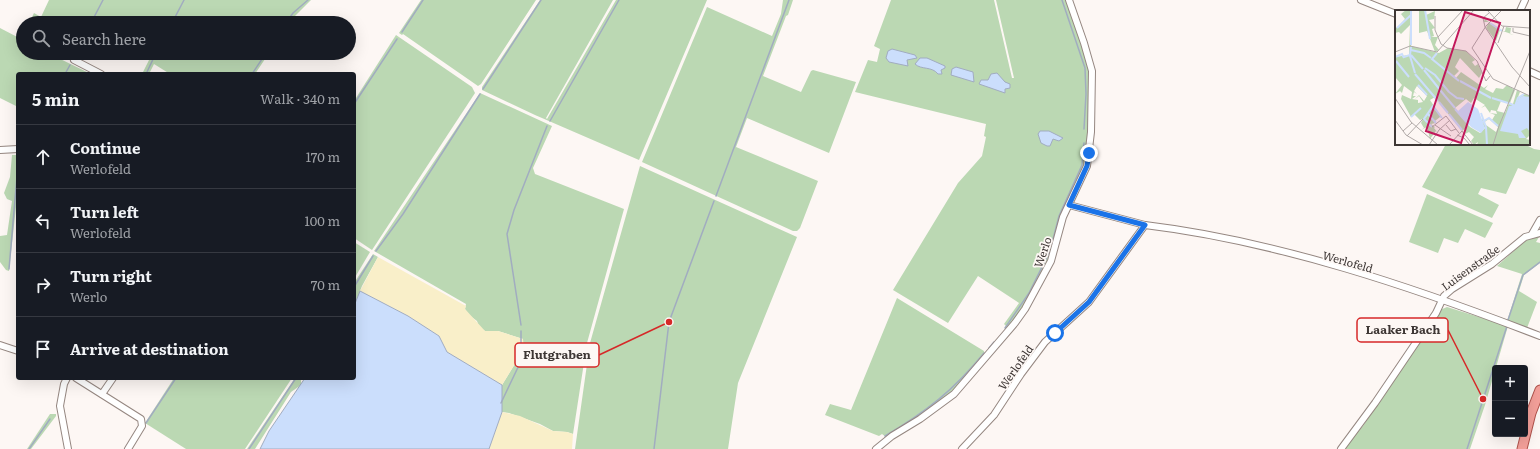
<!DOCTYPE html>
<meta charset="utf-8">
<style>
:root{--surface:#171b24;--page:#20242c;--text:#f1f3f6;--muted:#9ea1a6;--line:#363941}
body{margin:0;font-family:Literata,serif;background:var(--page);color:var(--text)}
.controls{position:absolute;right:12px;bottom:12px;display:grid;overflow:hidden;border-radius:4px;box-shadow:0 4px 16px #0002}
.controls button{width:36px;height:36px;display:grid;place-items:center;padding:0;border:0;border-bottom:1px solid var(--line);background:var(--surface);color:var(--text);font:20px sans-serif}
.stop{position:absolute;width:12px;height:12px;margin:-9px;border:3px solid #1a73e8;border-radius:50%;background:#fff}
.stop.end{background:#1a73e8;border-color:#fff;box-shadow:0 1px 4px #0008}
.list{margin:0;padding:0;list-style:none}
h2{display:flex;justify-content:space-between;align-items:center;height:52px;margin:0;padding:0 16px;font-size:17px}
h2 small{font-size:13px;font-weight:400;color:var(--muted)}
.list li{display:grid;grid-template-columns:26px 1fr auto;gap:12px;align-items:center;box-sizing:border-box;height:64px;padding:0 16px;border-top:1px solid var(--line)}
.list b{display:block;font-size:15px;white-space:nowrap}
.list p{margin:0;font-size:13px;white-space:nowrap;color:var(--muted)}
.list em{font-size:13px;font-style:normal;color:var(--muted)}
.icon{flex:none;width:22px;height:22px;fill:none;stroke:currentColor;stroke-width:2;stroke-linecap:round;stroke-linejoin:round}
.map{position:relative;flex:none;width:1540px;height:449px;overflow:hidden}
.search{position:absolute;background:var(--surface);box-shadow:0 4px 16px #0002;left:16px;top:16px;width:340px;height:44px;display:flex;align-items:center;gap:10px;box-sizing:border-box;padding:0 14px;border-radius:22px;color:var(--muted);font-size:15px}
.panel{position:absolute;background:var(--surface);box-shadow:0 4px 16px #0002;left:16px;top:72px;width:340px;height:308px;border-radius:4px}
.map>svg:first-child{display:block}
.green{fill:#bbd8b3}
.sand{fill:#f9efc9}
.water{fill:#cbdefc;stroke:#a1acc0}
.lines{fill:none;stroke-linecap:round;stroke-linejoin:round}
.stream{stroke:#a1acc0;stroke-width:1.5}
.minor-casing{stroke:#958781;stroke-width:8}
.primary-casing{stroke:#b0524b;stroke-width:11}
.minor{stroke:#fff;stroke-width:6}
.primary{stroke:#f4a09a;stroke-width:9}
.route{stroke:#1a73e8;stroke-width:5}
.labels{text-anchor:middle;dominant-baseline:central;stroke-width:3.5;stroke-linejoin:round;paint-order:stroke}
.street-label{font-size:11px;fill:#3e3735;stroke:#fdf7f4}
.inset-river{fill:none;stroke:#cbdefc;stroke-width:2}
.inset-road{fill:none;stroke:#b1aaa8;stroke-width:1}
.view{fill:#c2185b;fill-opacity:0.15;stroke:#c2185b;stroke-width:2}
.inset-edge{fill:none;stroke:#3e3735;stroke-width:2}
.leader{fill:none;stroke:#d62828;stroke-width:1.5}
.callout-dot{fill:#d62828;stroke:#fdf7f4;stroke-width:1.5}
.callout{fill:#fdf7f4;stroke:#d62828;stroke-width:1.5}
.callout-label{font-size:12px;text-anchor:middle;font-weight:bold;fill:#3e3735}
</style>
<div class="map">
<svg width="1540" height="449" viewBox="0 0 1540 449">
<rect width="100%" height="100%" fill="#fdf7f4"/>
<g class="green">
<path d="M 49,0 L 311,0 L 295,16 L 290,23 L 29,23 L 34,13 L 41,17 Z"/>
<path d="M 421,0 L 536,0 L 481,84 L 478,86 L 403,34 L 402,35 L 399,33 Z"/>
<path d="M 540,0 L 613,0 L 546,118 L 547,119 L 616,0 L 707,0 L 639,160 L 535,115 L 482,90 L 482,87 Z"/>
<path d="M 783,0 L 793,0 L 788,15 L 786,16 L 763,76 L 801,92 L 811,71 L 813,70 L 856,82 L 829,153 L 747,118 L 736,147 L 818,181 L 800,228 L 797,231 L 793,231 L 642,162 L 707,7 L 772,36 L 781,14 Z"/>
<path d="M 891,0 L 994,0 L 1012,78 L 1014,78 L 996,0 L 1067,0 L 1089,69 L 1090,84 L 1087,157 L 1052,251 L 1043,268 L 1045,269 L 1024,306 L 1008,328 L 1004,324 L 1019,303 L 978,276 L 948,323 L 893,290 L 958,183 L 982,156 L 986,137 L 984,136 L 986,124 L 855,92 L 868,60 L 877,62 L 880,49 L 874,46 Z"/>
<path d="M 0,28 L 23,40 L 23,53 L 48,53 L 91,74 L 18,74 L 18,107 L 0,98 Z"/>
<path d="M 396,35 L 472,87 L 475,93 L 372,250 L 354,238 L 354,101 Z"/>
<path d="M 137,53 L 273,53 L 267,60 L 265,59 L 255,74 L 170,74 L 154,64 L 149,74 L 142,74 L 149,60 Z"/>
<path d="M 480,93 L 552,126 L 533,168 L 535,174 L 624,209 L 587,343 L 573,434 L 567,432 L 553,431 L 540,424 L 509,413 L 502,412 L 502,385 L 521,354 L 523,339 L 498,331 L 485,331 L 479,327 L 477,321 L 469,315 L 465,309 L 466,304 L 374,251 Z"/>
<path d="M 1446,144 L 1524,144 L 1534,149 L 1540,150 L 1540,161 L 1534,174 L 1518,168 L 1506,194 L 1481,188 L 1478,194 L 1499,205 L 1492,218 L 1422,187 Z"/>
<path d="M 12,155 L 18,155 L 18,189 L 9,271 L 6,270 L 0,262 L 0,236 L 7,235 L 12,201 L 7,199 L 4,193 L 10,177 Z"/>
<path d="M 640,166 L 797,237 L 738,383 L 728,449 L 575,449 L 590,343 Z"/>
<path d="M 1427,194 L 1493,223 L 1485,238 L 1465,229 L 1458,243 L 1444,238 L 1438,253 L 1409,242 Z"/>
<path d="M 1539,237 L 1536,242 L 1540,243 L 1540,263 L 1524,275 L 1519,291 L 1537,302 L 1527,328 L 1507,321 L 1522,274 L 1497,266 L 1526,240 Z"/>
<path d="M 354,242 L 370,252 L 354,279 Z"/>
<path d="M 373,254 L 378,257 L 362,286 L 354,306 L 354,283 Z"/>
<path d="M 897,298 L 984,351 L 985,355 C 977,364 970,375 961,383 C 939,404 912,421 886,437 L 882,434 L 879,436 L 825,415 L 830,404 L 851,410 Z"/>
<path d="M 1447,307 L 1508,326 L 1485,405 L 1470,449 L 1343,449 L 1363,426 L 1440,310 Z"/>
<path d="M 174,378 L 292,378 L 245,449 L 186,449 L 145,423 Z"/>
<path d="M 295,378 L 301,378 L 301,385 L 291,392 L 255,449 L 247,449 Z"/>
<path d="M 50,414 L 56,414 L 56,416 L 31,449 L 27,449 Z"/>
</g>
<g class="sand">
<path d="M 378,257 L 466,306 L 465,309 L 485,331 L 498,331 L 523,339 L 524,349 L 502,385 L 447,352 L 439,336 L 408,316 L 360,291 Z"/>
<path d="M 502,412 L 520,416 L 553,431 L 567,432 L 573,434 L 572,449 L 489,449 Z"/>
</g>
<g class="water">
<path d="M 892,49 L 915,55 L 917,58 L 907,60 L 908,66 L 889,62 L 886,58 L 888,51 Z"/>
<path d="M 920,58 L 927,58 L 945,66 L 945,68 L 941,70 L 942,74 L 938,74 C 932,66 921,70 915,64 Z"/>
<path d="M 956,67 L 973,72 L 974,82 L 951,75 L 952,69 Z"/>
<path d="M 997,73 L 1005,82 L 1010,84 L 1010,88 L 1005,89 L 1005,93 L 979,84 L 981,80 L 988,80 L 991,74 Z"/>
<path d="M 1040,131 L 1049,131 L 1063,138 L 1059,141 L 1053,139 L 1050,146 L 1047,146 L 1041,143 L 1038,134 Z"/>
<path d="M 360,291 L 408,316 L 439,336 L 447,352 L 502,385 L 502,412 L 489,449 L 260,449 L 269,431 L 305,378 L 354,378 L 354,306 Z"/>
</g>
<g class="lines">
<g class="stream">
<path d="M 1062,0 L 1085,68 L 1086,94 L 1084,129"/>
<path d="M 91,23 L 103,0"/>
<path d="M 172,23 L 184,0"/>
<path d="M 286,23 L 293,13 L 308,0"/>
<path d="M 402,32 L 423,0"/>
<path d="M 74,57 L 76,53"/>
<path d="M 65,74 L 70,65"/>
<path d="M 146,74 L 156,53"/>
<path d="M 252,74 L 266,53"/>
<path d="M 483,89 L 541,0"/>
<path d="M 354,104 L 397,39"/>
<path d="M 550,121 L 619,0"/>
<path d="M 716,196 L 789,0"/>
<path d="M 376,251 L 403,214 L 480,94"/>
<path d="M 9,269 L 18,165"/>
<path d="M 354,287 L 373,256"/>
<path d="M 1508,320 L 1523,275 L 1540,262"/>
<path d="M 521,325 L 507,234 L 514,210 L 547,126"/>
<path d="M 1005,328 L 1029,293 L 1050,251 L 1059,216 L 1082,165 L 1084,143"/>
<path d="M 989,348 L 994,342"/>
<path d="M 501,403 L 521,361 L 521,331"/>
<path d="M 146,423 L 176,378"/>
<path d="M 885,436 C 926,412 954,390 984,353"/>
<path d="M 29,449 L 50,419"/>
<path d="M 249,449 L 296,378"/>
<path d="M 654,449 L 669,322 L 714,201"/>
<path d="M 1467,449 L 1507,326"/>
</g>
<defs>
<g id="minor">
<path d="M 1361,0 L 1396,14"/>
<path d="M 1520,11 L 1525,0"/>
<path d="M 74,60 L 101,74"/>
<path d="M 1529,71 L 1540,76"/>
<path d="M 0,150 L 18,149"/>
<path d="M 1069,205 L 1145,225"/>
<path d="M 1532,234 L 1540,220"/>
<path d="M 0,345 L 18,351"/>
<path d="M 67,378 L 64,384 L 60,406 L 68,449"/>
<path d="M 76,378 L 141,419 L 142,426 L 128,449"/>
<path d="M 102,394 L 113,378"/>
<path d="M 876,449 L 892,436 L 920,419 L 954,394 L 1015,323 L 1025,309 L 1051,261 L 1063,217 L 1087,166 L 1091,132 L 1092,71 L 1084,43 L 1069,0"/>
<path d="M 962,449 L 994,415 L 1021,374 L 1045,342 L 1089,302 L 1145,225 C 1278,241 1416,288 1540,336"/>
<path d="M 1341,449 L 1375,403 L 1436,313 L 1444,296 L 1452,289 L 1492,264 L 1525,237 L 1540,233"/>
</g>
<path id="primary" d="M 1522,449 L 1531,413 L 1540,390"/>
</defs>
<use href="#minor" class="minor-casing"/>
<use href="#primary" class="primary-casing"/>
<use href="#minor" class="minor"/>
<use href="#primary" class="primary"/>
</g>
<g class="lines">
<path class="route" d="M 1055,333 L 1089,302 L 1145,225 L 1069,205 L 1087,166 L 1089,153"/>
</g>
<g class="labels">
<g class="street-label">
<text transform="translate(1042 252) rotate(-71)">Werlo</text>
<text transform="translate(1348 261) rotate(16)">Werlofeld</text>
<text transform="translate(1470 267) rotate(-36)">Luisenstraße</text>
<text transform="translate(1015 367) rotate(-55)">Werlofeld</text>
</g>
</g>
<g transform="translate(1395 10)">
<rect width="135" height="135" fill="#fdf7f4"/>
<path d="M 11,0 L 16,0 L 16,36 L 44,43 L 53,38 L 71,41 L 80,50 L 77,52 L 80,56 L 83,54 L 87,63 L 84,68 L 65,48 L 60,57 L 64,61 L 59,66 L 61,68 L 66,62 L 89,78 L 93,75 L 90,79 L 98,83 L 101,78 L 108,79 L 112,75 L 120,80 L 115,93 L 118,94 L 122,80 L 125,82 L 123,87 L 130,84 L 135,86 L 135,125 L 131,129 L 135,130 L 135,135 L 82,135 L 83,132 L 79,135 L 76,131 L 79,127 L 74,122 L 70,124 L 71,118 L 67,121 L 40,87 L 35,90 L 47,108 L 45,107 L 40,111 L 41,113 L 36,114 L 40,117 L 39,118 L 43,123 L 41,121 L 35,129 L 32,117 L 26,120 L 29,118 L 26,113 L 28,109 L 25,110 L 19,104 L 16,107 L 6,89 L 7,85 L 16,89 L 17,82 L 9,76 L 7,83 L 5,81 L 0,84 L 7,75 L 0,67 L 0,47 L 14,45 L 15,15 L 6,24 L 4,22 L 0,23 L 0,16 L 2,18 L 10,9 L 6,4 ZM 22,76 L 32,86 L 29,91 L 24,85 L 20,89 L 24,86 L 28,92 L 23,93 L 23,90 L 17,89 L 21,86 L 18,86 L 19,82 L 22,84 L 19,81 ZM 79,88 L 90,95 L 86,98 L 90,96 L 95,103 L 96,100 L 101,101 L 102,104 L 95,103 L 100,105 L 97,110 L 94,108 L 88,111 L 87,108 L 86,113 L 90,118 L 85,123 L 75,117 L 60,98 L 71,89 L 76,93 ZM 106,91 L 114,93 L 110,103 L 102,101 ZM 94,109 L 103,117 L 101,122 L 88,113 ZM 24,0 L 31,0 L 31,5 L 40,1 L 39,9 L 34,10 L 40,18 L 37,19 L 39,26 L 36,27 L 43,27 L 40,35 L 44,40 L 40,42 L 32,21 L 24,23 ZM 90,6 L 91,10 L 106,21 L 110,21 L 111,17 L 116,18 L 115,24 L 119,25 L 105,20 L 101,31 L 91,18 L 94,12 L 89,12 Z" fill="#bbd8b3" fill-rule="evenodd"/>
<path d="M 128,86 L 135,87 L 135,122 L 132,118 L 126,121 L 131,128 L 124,128 L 123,124 L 105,121 L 114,96 L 120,96 L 124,88 ZM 73,92 L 83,99 L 90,118 L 86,123 L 76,117 L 63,101 Z" fill="#cbdefc"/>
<path class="inset-river" d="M 30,0 L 35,29M 95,13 L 107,21M 2,18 L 16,5M 16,35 L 16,0M 16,40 L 29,43 L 36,48M 42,43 L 37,49 L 64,71M 16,45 L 28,59M 15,46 L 20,63M 0,47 L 7,44 L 9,48M 9,47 L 15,45 L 16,37M 1,51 L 14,67M 30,58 L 40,65 L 54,82M 29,60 L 50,86M 20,64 L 43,91M 65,71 L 96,88M 23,75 L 32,85M 54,82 L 62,88 L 69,89M 50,86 L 60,98M 97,88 L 113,93M 44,92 L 53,103M 114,93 L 120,96 L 123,88 L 129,84M 60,99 L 74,115M 86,103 L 91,117M 33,104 L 41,113M 54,104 L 67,120M 16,107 L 26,98M 87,112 L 94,108 L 103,116M 37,117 L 29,109 L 38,96 L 47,108M 91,117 L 92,135"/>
<path class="inset-road" d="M 92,0 L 107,16 L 135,18M 107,0 L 91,16 L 77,38 L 98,69 L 135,86M 94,3 L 88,8 L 90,17 L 117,57 L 135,77M 40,6 L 40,20 L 46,34 L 52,38 L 71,41 L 82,51 L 91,71 L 95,66M 118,18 L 118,22 L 135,26M 43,27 L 68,0M 103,33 L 109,16M 0,42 L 15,36 L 42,42 L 79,0M 0,88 L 16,112 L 43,135M 0,110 L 11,125 L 28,135M 40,115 L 56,126M 51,115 L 56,121 L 61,119M 37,117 L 51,106 L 64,123M 8,121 L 17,113M 62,125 L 69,128 L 75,135M 12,126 L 28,109M 34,135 L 44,120 L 55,110M 54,135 L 67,121 L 78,135M 98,135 L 104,116 L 135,41"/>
<path class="view" d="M 70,2 L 105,13 L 66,133 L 31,121 Z"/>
<rect width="135" height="135" class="inset-edge"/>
</g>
<path class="leader" d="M1483 399L1448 330M669 322L599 355"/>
<g class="callout-dot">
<circle cx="1483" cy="399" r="4"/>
<circle cx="669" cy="322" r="4"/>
</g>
<g class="callout">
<rect x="1357" y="318" width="91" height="24" rx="4"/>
<rect x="515" y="343" width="84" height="24" rx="4"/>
</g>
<g class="callout-label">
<text x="1403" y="334">Laaker Bach</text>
<text x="557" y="359">Flutgraben</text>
</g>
</svg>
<div class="controls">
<button>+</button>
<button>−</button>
</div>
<div class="stop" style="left:1055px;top:333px"></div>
<div class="stop end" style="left:1089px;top:153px"></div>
<div class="search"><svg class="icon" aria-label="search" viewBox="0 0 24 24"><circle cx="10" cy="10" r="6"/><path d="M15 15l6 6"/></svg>Search here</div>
<section class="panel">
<h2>5 min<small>Walk · 340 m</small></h2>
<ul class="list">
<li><svg class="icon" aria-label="ahead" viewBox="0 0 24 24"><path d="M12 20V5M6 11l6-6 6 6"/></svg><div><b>Continue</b><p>Werlofeld</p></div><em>170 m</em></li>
<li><svg class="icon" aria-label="left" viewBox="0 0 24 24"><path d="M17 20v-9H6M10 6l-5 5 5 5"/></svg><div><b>Turn left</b><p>Werlofeld</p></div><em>100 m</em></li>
<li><svg class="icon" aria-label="right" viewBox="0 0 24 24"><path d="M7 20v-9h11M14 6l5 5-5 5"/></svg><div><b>Turn right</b><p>Werlo</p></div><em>70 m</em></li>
<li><svg class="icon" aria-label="arrive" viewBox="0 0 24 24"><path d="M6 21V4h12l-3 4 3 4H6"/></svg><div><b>Arrive at destination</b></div></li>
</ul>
</section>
</div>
